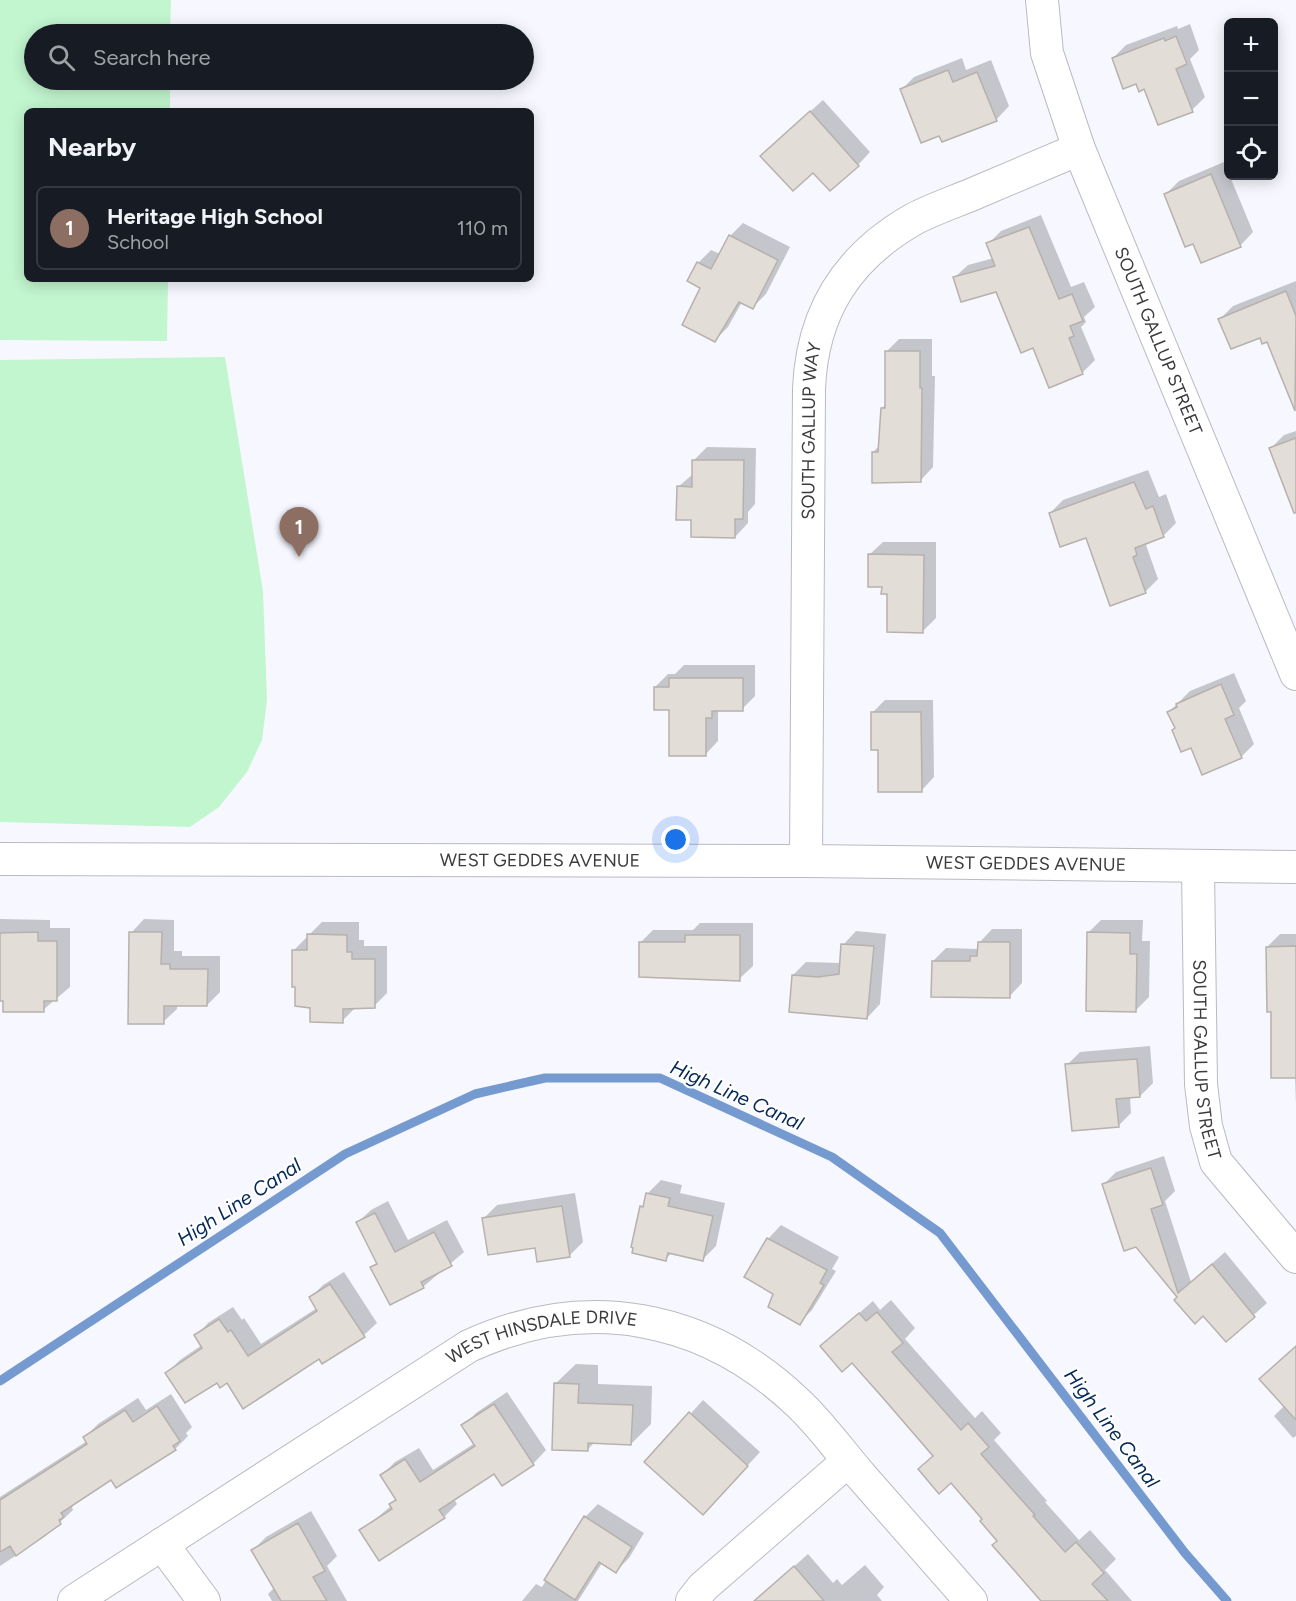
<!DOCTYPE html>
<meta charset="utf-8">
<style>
:root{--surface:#171b24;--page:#242831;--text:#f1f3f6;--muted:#9ea1a6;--line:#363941;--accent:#1a73e8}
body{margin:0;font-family:Figtree,sans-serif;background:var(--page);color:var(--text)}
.controls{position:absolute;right:18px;top:18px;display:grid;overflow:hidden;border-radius:9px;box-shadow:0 3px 15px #0003}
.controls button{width:54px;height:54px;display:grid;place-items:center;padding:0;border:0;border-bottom:2px solid var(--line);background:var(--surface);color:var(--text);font:30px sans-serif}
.you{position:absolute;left:676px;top:840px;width:21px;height:21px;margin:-15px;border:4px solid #fff;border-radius:50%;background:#1a73e8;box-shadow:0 0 0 9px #1a73e833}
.badge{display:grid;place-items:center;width:39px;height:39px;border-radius:50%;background:var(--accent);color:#fff;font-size:20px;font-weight:700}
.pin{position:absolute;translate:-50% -50px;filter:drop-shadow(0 2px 3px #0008)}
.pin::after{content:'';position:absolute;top:32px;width:21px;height:18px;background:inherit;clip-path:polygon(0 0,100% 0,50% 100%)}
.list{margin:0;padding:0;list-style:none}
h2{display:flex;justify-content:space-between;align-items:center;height:78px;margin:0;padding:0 24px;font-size:26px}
h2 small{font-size:20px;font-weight:400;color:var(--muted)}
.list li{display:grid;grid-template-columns:39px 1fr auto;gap:18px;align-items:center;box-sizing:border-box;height:84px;margin:0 12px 12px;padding:0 12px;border:2px solid var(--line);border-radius:9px}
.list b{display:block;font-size:22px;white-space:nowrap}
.list p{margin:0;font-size:20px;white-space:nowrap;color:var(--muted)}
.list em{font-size:20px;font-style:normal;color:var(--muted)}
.icon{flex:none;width:33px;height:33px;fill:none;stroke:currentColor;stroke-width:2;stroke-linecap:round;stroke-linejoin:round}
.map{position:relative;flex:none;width:1296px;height:1601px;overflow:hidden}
.search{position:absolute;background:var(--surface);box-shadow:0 3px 15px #0003;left:24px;top:24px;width:510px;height:66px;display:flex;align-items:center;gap:15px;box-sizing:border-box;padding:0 21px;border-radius:33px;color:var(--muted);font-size:22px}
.panel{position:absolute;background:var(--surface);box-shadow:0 3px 15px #0003;left:24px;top:108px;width:510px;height:174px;border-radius:9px}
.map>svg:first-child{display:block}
.green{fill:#c2f6cf}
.shadow{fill:#0003}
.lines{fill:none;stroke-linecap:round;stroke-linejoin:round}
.stream{stroke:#759acf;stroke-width:9}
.building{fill:#e3ddd8;stroke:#b7b1ac;stroke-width:1.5}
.street-casing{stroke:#babac1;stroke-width:34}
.street{stroke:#fff;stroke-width:32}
.labels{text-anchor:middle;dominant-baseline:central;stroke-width:4.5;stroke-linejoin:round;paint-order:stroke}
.street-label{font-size:18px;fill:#3c3c3f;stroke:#fff}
.water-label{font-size:20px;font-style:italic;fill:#052959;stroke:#fff}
</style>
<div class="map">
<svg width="1296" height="1601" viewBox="0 0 1296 1601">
<rect width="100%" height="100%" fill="#f7f7ff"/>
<g class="green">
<path d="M 0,0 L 171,0 L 170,34 L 34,34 L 34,80 L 170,80 L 170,111 L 27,111 L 27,279 L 168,279 L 167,341 L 0,340 Z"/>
<path d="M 225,357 L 263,591 L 267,700 L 262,740 L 247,772 L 219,807 L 190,827 L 0,822 L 0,360 Z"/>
</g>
<g class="shadow">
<path d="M 1190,24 L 1199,50 L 1190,59 L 1205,97 L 1192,110 L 1145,87 L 1113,58 L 1126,45 L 1177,26 L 1178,29 Z"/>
<path d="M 962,58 L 966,70 L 991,60 L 1009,106 L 996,120 L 901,90 L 914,77 Z"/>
<path d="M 823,100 L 870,152 L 858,165 L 814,171 L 774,144 Z"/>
<path d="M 1224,162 L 1253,232 L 1240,246 L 1194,242 L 1166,194 L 1179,181 Z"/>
<path d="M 1041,215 L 1071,287 L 1084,282 L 1095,307 L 1084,317 L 1086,322 L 1081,327 L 1095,360 L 1083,372 L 1050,386 L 1033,346 L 997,290 L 955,277 L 968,265 L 994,258 L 988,244 L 1001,231 Z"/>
<path d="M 743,223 L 790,247 L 766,294 L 753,307 L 742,302 L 728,327 L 715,340 L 698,263 L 711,250 L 720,254 L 730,236 Z"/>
<path d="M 1296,281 L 1296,370 L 1283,376 L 1268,340 L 1220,319 L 1233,306 Z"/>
<path d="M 899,339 L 932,339 L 932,376 L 935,376 L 933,467 L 920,481 L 873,452 L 880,445 L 882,408 L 886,404 L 886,352 Z"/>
<path d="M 1296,431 L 1296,480 L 1271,448 L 1284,435 Z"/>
<path d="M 707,447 L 756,448 L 755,504 L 748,512 L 748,523 L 735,537 L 678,487 L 693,474 L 694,460 Z"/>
<path d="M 1148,470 L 1159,497 L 1166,494 L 1176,523 L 1163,536 L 1146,545 L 1158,579 L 1145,592 L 1087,536 L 1050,513 L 1063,500 Z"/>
<path d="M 883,542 L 936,542 L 936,618 L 923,631 L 883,585 L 869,555 Z"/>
<path d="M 684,665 L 755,665 L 755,696 L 742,709 L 718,709 L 718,741 L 705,755 L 655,687 L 668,674 L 675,674 Z"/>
<path d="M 1234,673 L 1246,701 L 1239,708 L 1254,744 L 1241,757 L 1191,746 L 1176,727 L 1169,712 L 1190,691 Z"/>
<path d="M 885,700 L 933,700 L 934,777 L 921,791 L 880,748 L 872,713 Z"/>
<path d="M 0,919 L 50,920 L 50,928 L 70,928 L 70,987 L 43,1010 L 0,1000 Z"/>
<path d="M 144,919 L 174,920 L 174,951 L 182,951 L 182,956 L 220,956 L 220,992 L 207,1005 L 177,1004 L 177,1009 L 163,1022 L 131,933 Z"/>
<path d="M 1101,920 L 1143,920 L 1142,941 L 1150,941 L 1149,997 L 1136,1010 L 1088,933 Z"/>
<path d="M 322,922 L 359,922 L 359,940 L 364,940 L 364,946 L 387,946 L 387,993 L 374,1006 L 355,1008 L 342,1021 L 312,1007 L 294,950 Z"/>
<path d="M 700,923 L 753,923 L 753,966 L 739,979 L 640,943 L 653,930 L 693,930 Z"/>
<path d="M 992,929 L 1022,929 L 1022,983 L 1009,997 L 933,961 L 946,948 L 979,949 L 979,943 Z"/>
<path d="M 856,931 L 886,934 L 880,1004 L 867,1018 L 793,975 L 806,962 L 841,963 L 843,945 Z"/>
<path d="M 1280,934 L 1296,934 L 1296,1105 L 1295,1076 L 1273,1011 L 1267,947 Z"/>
<path d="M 1150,1046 L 1153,1083 L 1140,1096 L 1130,1097 L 1131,1113 L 1118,1126 L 1067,1065 L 1080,1052 Z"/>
<path d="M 1164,1156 L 1175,1191 L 1165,1201 L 1191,1282 L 1225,1252 L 1267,1303 L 1226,1340 L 1204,1314 L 1179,1297 L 1104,1184 L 1116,1172 Z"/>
<path d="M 661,1180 L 682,1185 L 680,1193 L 725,1203 L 716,1246 L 703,1259 L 672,1253 L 665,1259 L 641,1207 L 646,1202 L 648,1193 Z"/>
<path d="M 575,1193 L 583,1242 L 570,1255 L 538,1260 L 536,1246 L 484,1218 L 497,1205 Z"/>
<path d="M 388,1201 L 408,1240 L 447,1220 L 464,1252 L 423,1287 L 372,1268 L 377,1262 L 357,1223 L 371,1210 Z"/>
<path d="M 781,1225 L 839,1257 L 832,1269 L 836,1271 L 812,1310 L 799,1323 L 775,1293 L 746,1276 L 768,1239 Z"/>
<path d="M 344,1272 L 377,1323 L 364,1335 L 320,1357 L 227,1381 L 167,1373 L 180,1360 L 202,1345 L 196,1336 L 208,1323 L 233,1307 L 242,1320 L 244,1318 L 261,1344 L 317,1308 L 310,1298 L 323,1285 Z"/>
<path d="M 891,1300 L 915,1328 L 905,1339 L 975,1418 L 982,1411 L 1001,1433 L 994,1440 L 1047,1501 L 1045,1502 L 1079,1540 L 1090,1530 L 1116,1559 L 1105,1570 L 1132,1601 L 1043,1601 L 984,1519 L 835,1334 L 873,1301 L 880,1310 Z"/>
<path d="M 1296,1347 L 1296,1436 L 1293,1438 L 1274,1416 L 1285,1405 Z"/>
<path d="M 576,1364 L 598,1365 L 598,1384 L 652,1386 L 651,1424 L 631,1444 L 595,1442 L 587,1450 L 556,1383 Z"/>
<path d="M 507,1392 L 546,1450 L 533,1464 L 494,1472 L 454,1499 L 457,1504 L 444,1517 L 361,1531 L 391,1506 L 397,1498 L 382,1475 L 395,1462 L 419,1448 L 433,1470 L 475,1443 L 463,1426 L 476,1413 Z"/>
<path d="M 171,1394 L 192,1427 L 186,1433 L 188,1436 L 175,1449 L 112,1478 L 75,1503 L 72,1507 L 73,1510 L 44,1537 L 0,1566 L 0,1497 L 87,1441 L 85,1437 L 98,1424 L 138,1398 L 146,1410 Z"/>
<path d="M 703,1400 L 760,1452 L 716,1500 L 647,1462 Z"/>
<path d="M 598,1504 L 644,1533 L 629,1558 L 616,1571 L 602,1563 L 578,1601 L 522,1601 L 536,1584 L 542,1587 L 585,1517 Z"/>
<path d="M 311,1511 L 337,1556 L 327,1566 L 347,1601 L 272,1601 L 268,1594 L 275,1587 L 253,1550 L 266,1537 Z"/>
<path d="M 808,1554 L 833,1583 L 837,1579 L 842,1585 L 865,1565 L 884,1587 L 877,1595 L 882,1601 L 777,1601 L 781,1578 Z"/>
</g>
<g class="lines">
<path class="stream" d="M 0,1381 L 345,1154 L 475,1094 L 545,1078 L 660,1078 L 832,1157 L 940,1233 L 1185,1553 L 1227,1601"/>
</g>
<g class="building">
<path d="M 1176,36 L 1187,64 L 1176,69 L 1193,112 L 1158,125 L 1144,89 L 1139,92 L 1136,84 L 1123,89 L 1112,58 L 1164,38 L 1165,41 Z"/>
<path d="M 948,70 L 953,82 L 977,72 L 997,121 L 942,142 L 939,136 L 921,143 L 900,89 Z"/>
<path d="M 810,111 L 859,166 L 830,191 L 813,173 L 793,191 L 760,156 Z"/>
<path d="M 1211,174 L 1241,247 L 1201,263 L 1193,244 L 1185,247 L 1164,194 Z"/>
<path d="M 1029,227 L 1059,299 L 1072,294 L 1083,321 L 1070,326 L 1074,336 L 1069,338 L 1083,374 L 1049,388 L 1033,348 L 1021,353 L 996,292 L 961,302 L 953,277 L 995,266 L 986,243 Z"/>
<path d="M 729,235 L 778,260 L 753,309 L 739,302 L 715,342 L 682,325 L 700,288 L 687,281 L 697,262 L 711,269 Z"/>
<path d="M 1286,291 L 1296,316 L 1295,411 L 1267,342 L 1262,344 L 1260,338 L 1231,349 L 1218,319 Z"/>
<path d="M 885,351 L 920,351 L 920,388 L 922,388 L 921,482 L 872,483 L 872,452 L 878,452 L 881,408 L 885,408 Z"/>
<path d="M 1296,438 L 1296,513 L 1294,513 L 1269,448 Z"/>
<path d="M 692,460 L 744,460 L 743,519 L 735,519 L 735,538 L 691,537 L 691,520 L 676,520 L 677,486 L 692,487 Z"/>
<path d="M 1134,482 L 1146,509 L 1153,506 L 1164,537 L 1135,548 L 1137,555 L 1133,557 L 1146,593 L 1110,606 L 1086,538 L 1060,547 L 1049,513 Z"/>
<path d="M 868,554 L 924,555 L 923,633 L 887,632 L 887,594 L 881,594 L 882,587 L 868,587 Z"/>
<path d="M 669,678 L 743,678 L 743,711 L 712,711 L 712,718 L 706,718 L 706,756 L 669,756 L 669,710 L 654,710 L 654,687 L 669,687 Z"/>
<path d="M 1221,684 L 1234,715 L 1225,719 L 1242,758 L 1202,775 L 1191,748 L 1181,752 L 1172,730 L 1175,728 L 1167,712 L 1177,707 L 1176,704 Z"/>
<path d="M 871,712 L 921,712 L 922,792 L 878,792 L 878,750 L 871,750 Z"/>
<path d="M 38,932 L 38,941 L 57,941 L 57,1001 L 44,1001 L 44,1012 L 3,1012 L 3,1001 L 0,1001 L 0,933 Z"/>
<path d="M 129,932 L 162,932 L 161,964 L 170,964 L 170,969 L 208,969 L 207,1006 L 164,1006 L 164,1024 L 128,1024 Z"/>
<path d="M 1087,932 L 1130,933 L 1130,954 L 1137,954 L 1136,1012 L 1086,1011 Z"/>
<path d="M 307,934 L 347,935 L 347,952 L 352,952 L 352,959 L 375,959 L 375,1008 L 343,1009 L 343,1023 L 310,1022 L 310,1008 L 295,1006 L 295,987 L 292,987 L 292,950 L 307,950 Z"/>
<path d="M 685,935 L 740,935 L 740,981 L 639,977 L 639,942 L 685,942 Z"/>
<path d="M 978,942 L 1010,942 L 1010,998 L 931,997 L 932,961 L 970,961 L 970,956 L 977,956 Z"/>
<path d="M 841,944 L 874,946 L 867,1019 L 789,1012 L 792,975 L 818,977 L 839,974 Z"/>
<path d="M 1296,946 L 1296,1078 L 1271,1078 L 1271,1012 L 1267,1012 L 1266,947 Z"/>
<path d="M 1137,1059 L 1140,1097 L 1116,1099 L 1119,1127 L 1072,1131 L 1065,1064 Z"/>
<path d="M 1151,1168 L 1163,1205 L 1151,1209 L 1178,1293 L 1212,1264 L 1255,1317 L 1226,1342 L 1203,1316 L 1195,1324 L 1174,1300 L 1177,1297 L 1136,1247 L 1124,1251 L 1102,1184 Z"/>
<path d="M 646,1193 L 670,1198 L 668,1206 L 713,1216 L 703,1261 L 668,1253 L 666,1261 L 632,1253 L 633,1248 L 631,1247 L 640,1206 L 643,1207 Z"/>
<path d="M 562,1206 L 570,1257 L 537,1262 L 535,1248 L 488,1255 L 482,1218 Z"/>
<path d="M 375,1213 L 395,1252 L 434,1232 L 452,1266 L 421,1282 L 424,1288 L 390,1305 L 370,1267 L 377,1264 L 356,1222 Z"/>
<path d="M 767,1238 L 827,1270 L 820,1283 L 824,1285 L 800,1325 L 768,1307 L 773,1294 L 744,1277 Z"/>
<path d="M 330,1284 L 365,1337 L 322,1364 L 319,1359 L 243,1409 L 227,1383 L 220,1388 L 217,1383 L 185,1403 L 165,1373 L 202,1348 L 194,1335 L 219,1319 L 228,1332 L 231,1330 L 248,1356 L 317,1311 L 309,1297 Z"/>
<path d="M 877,1312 L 903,1343 L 892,1352 L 961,1430 L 968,1423 L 989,1447 L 981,1454 L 1035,1515 L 1033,1516 L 1065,1552 L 1076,1542 L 1104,1573 L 1092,1584 L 1108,1601 L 1041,1601 L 992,1545 L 997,1541 L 980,1521 L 982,1519 L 951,1483 L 939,1494 L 918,1469 L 933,1456 L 883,1398 L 852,1363 L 842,1372 L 820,1346 L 859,1313 L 866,1321 Z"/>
<path d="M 1296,1346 L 1296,1420 L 1259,1379 Z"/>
<path d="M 554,1383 L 579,1384 L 578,1403 L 633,1405 L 631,1445 L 588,1443 L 588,1451 L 552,1450 Z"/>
<path d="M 494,1404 L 534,1465 L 502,1486 L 494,1474 L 439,1510 L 445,1518 L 379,1561 L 359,1530 L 392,1509 L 389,1504 L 396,1500 L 380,1475 L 405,1459 L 420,1482 L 475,1446 L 461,1425 Z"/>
<path d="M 157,1406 L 180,1441 L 173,1446 L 176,1450 L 116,1488 L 111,1480 L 61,1513 L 64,1517 L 59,1520 L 61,1524 L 16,1556 L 10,1546 L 0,1552 L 0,1500 L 87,1444 L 83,1437 L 125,1410 L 133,1422 Z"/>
<path d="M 689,1412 L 748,1466 L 703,1515 L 644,1462 Z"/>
<path d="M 584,1516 L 632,1547 L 616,1573 L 599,1562 L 575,1600 L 544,1580 Z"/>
<path d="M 298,1523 L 325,1571 L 313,1577 L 327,1601 L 281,1601 L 251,1550 Z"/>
<path d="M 794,1566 L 824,1601 L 754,1601 Z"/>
</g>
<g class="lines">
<defs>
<g id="street">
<path id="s1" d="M 1042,0 L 1047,53 L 1079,149 L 1296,674"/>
<path id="s2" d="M 0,859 L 806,861 L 1296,867"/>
<path id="s3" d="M 806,861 L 809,389 C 812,312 847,257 914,219 C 933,209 954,202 973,194 C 1009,179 1044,164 1079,149"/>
<path id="s4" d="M 1198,868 L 1201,1084 L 1206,1126 L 1216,1162 L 1296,1257"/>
<path d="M 162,1544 L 204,1601"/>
<path id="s5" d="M 74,1601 L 469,1346 C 585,1293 704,1314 797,1402 C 821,1424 841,1453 863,1478 C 899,1519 935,1560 971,1601"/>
<path d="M 692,1601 L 703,1587 L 848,1461"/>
</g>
</defs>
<use href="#street" class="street-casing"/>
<use href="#street" class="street"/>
</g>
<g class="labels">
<g class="street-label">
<text stroke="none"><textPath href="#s1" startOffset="362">SOUTH GALLUP STREET</textPath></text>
<text stroke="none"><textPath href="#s3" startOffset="430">SOUTH GALLUP WAY</textPath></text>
<text stroke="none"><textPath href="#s2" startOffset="540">WEST GEDDES AVENUE</textPath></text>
<text stroke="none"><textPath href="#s2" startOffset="1026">WEST GEDDES AVENUE</textPath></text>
<text stroke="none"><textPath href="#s4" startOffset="192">SOUTH GALLUP STREET</textPath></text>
<text stroke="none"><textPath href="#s5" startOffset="544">WEST HINSDALE DRIVE</textPath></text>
</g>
<g class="water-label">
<text transform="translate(737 1095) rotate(24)">High Line Canal</text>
<text transform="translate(239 1202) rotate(-33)">High Line Canal</text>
<text transform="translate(1112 1428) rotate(53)">High Line Canal</text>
</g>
</g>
</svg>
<div class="controls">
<button>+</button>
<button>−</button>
<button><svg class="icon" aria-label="locate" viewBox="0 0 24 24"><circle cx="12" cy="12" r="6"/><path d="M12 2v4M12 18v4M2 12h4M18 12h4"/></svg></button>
</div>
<div class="you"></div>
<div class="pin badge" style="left:299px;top:557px;background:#8d6e63">1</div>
<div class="search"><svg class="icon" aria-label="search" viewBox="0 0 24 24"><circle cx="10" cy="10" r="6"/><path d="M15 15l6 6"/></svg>Search here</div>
<section class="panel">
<h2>Nearby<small></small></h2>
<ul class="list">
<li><span class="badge" style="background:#8d6e63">1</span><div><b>Heritage High School</b><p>School</p></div><em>110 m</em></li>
</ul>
</section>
</div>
